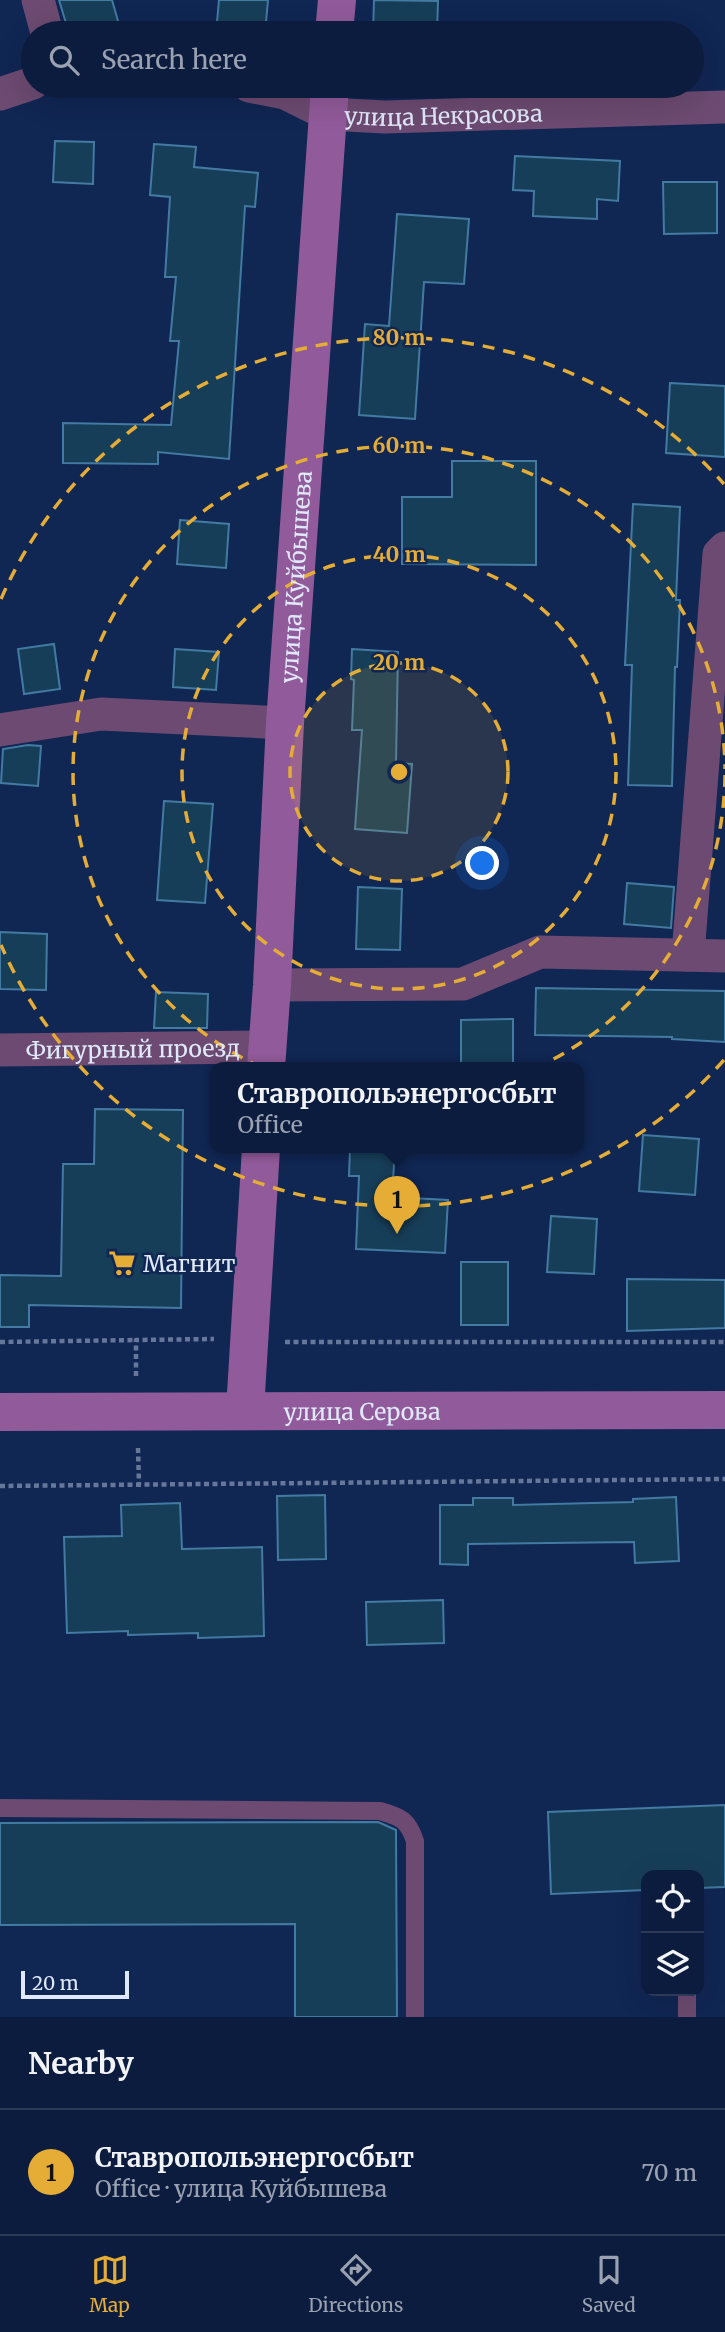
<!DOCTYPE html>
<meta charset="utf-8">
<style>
:root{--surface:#0c1c3e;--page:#152545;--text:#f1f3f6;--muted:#9aa1b0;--line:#2c3a58;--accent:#e5ad35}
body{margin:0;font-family:Merriweather,serif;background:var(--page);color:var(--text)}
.controls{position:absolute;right:21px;bottom:21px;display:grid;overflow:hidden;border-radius:14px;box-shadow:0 7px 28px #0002}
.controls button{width:63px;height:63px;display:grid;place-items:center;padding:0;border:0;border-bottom:2px solid var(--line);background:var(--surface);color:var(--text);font:35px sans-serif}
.scale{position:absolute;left:21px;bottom:18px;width:108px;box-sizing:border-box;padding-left:7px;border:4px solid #e0e9fb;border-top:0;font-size:19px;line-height:24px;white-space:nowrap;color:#e0e9fb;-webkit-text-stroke:5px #102653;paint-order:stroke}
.you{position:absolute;left:483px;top:864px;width:24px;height:24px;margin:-18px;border:5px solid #fff;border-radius:50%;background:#1a73e8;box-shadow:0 0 0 10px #1a73e833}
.badge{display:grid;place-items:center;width:46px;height:46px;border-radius:50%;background:var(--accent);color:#111;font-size:23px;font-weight:700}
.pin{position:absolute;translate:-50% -58px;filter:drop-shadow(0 2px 4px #0008)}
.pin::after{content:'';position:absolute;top:37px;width:24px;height:21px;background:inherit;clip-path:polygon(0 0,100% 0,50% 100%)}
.popup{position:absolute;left:210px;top:1062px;width:374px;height:91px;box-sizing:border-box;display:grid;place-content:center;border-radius:14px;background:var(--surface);filter:drop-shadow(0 2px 5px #0005);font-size:23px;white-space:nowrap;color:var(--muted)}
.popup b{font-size:26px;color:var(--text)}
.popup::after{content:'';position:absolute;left:50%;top:100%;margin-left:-14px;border:14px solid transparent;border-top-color:var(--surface)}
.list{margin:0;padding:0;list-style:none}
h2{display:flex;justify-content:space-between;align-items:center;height:91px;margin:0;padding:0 28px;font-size:30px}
h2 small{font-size:23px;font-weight:400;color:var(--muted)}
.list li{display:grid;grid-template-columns:46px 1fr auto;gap:21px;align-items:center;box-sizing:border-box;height:126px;padding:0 28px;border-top:2px solid var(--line)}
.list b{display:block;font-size:26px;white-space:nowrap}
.list p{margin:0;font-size:23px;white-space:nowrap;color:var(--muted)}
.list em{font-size:23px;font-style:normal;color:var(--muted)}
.icon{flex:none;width:38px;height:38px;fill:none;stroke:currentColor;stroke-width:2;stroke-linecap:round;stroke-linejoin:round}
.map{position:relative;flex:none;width:725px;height:2017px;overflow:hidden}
.search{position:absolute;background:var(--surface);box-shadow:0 7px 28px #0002;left:21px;right:21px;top:21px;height:77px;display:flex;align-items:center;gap:18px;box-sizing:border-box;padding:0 24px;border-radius:38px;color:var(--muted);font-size:26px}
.sheet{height:217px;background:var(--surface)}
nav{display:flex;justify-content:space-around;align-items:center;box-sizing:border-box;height:98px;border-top:2px solid var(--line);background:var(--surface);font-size:19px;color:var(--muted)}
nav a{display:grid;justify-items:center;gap:4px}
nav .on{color:var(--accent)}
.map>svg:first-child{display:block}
.building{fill:#173e59;stroke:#437aa2;stroke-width:2}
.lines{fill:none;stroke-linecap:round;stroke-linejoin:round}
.path{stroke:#679;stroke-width:4.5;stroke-dasharray:5 3.5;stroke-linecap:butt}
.lane{stroke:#6c4a71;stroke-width:18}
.street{stroke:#6c4a71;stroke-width:33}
.secondary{stroke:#915a9a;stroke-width:38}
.ring{fill:none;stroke:#e5ad35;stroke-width:3.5;stroke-dasharray:12 9}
.labels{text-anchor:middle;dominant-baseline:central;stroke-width:5;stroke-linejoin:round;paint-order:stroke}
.street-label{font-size:23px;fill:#e0e9fb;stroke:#102653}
.poi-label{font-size:23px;fill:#e0e9fb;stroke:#102653;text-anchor:start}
.centre{fill:#e5ad35;stroke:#102653;stroke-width:3.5}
.ring-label{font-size:21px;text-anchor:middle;font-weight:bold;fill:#e5ad35;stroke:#102653;stroke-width:5;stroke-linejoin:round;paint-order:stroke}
</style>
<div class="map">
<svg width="725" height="2017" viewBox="0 0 725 2017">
<rect width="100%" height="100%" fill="#102653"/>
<g class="building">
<path d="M 59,0 L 112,0 L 120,28 L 100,33 L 69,33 Z"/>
<path d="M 219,0 L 268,0 L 265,33 L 216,33 Z"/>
<path d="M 374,0 L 438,1 L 437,33 L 373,33 Z"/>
<path d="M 55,141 L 94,142 L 93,184 L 53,182 Z"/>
<path d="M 154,144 L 196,147 L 194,167 L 258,173 L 255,207 L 245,206 L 229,459 L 158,452 L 158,464 L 63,463 L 63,423 L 171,425 L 179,341 L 170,341 L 176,277 L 165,277 L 170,197 L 150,195 Z"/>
<path d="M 515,156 L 620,161 L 618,201 L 597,199 L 597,219 L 533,216 L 534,191 L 513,190 Z"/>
<path d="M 663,182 L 717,182 L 717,233 L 664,234 Z"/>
<path d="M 397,214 L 469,219 L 464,284 L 424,282 L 415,419 L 359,415 L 365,324 L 389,326 Z"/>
<path d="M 670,383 L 725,386 L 725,457 L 666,453 Z"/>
<path d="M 452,461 L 536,461 L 536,565 L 402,564 L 402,497 L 452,497 Z"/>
<path d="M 633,504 L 680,507 L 676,600 L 680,600 L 677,667 L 675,667 L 672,786 L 628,785 L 632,665 L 625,665 Z"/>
<path d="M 180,520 L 229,524 L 226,568 L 177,564 Z"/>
<path d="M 54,644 L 60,689 L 24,694 L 18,649 Z"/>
<path d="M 175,649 L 219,652 L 216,690 L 173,687 Z"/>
<path d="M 352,649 L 398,652 L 396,763 L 412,764 L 407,833 L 355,829 L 362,730 L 352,730 L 354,680 L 351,679 Z"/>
<path d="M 28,745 L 41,746 L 38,786 L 1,783 L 3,749 Z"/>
<path d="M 164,801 L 213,804 L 205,903 L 157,900 Z"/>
<path d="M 627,883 L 674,887 L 671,928 L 624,924 Z"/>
<path d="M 358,887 L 402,889 L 400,950 L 356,949 Z"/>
<path d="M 0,932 L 47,934 L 46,990 L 0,989 Z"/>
<path d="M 536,988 L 725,991 L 725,1042 L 672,1039 L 672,1037 L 535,1035 Z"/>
<path d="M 156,992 L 208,994 L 207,1028 L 154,1028 Z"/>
<path d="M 513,1019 L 513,1068 L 461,1068 L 461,1020 Z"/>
<path d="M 95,1109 L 183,1110 L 181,1308 L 29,1305 L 29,1327 L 0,1327 L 0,1275 L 61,1276 L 63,1164 L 94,1164 Z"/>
<path d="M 643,1135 L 699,1139 L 695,1195 L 639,1191 Z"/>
<path d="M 350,1148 L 395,1148 L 392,1197 L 448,1200 L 445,1253 L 356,1249 L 359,1176 L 349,1176 Z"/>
<path d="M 551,1216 L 597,1219 L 594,1274 L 547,1272 Z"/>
<rect x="461" y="1262" width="47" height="63"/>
<path d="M 627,1279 L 725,1280 L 725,1328 L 627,1331 Z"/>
<path d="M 325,1495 L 326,1559 L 278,1560 L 277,1496 Z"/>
<path d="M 676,1497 L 679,1561 L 635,1563 L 634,1542 L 468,1544 L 468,1565 L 440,1564 L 440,1505 L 473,1505 L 473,1498 L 513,1498 L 513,1505 L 633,1502 L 633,1499 Z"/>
<path d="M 180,1503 L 182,1549 L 262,1547 L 264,1636 L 198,1638 L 198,1633 L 128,1635 L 128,1631 L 67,1633 L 64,1537 L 122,1536 L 121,1505 Z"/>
<path d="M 443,1600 L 444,1643 L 367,1645 L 366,1602 Z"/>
<path d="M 725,1805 L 725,1887 L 699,1888 L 699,1875 L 646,1875 L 646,1890 L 551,1894 L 548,1812 Z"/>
<path d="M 378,1822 L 396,1830 L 397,2017 L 295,2017 L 295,1924 L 0,1925 L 0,1823 Z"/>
</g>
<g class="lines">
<g class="path">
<path d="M 0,1342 L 136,1340"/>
<path d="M 285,1342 L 725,1342"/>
<path d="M 136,1376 L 136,1340 L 214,1339"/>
<path d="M 138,1448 L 139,1485"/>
<path d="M 0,1486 L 725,1479"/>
</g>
<g class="lane">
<path d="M 0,1808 L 380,1811 C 401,1817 408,1820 415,1841 L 415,2017"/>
<path d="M 687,1991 L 687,2017"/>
</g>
<g class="street">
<path d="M 38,0 L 47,33"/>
<path id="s1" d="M 249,86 L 285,93 L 327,114 L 385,117 L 725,107"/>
<path d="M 0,94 L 33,83"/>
<path d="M 0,730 L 101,714 L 285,723"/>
<path d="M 688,955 L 719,554 L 725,548"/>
<path d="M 272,985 L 463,984 L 540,952 L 725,956"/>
<path id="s2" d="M 0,1050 L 267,1047"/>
</g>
<g class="secondary">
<path d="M 334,33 L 337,0"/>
<path id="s3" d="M 266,1068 L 272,985 L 285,723 L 330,86"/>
<path d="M 245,1410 L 261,1148"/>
<path id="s4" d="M 0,1412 L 725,1410"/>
</g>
</g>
<circle cx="399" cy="772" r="109" fill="#e5ad35" fill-opacity=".12"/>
<g class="ring">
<circle cx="399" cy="772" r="109"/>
<circle cx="399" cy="772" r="217"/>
<path d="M725 775A326 326 0 1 1 725 769"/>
<path d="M724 1060A434 434 0 0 1 1 945M1 599A434 434 0 0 1 724 484"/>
</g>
<defs>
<symbol id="supermarket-bare" viewBox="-9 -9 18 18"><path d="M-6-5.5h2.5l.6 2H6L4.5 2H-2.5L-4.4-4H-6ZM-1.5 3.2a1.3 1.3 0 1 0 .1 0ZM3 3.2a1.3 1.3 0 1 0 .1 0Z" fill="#e5ad35" stroke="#102653" stroke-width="2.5" paint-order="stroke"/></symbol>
</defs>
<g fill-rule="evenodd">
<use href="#supermarket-bare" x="103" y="1244" width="38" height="38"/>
</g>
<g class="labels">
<g class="street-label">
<text stroke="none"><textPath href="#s1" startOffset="200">улица Некрасова</textPath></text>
<text stroke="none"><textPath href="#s3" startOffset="492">улица Куйбышева</textPath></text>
<text stroke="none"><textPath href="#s2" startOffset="133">Фигурный проезд</textPath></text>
<text stroke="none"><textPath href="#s4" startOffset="362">улица Серова</textPath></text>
</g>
<g class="poi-label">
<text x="143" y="1263">Магнит</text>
</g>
</g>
<circle cx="399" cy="772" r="10" class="centre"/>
<g class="ring-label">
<text x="399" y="345">80 m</text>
<text x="399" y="453">60 m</text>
<text x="399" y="562">40 m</text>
<text x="399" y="670">20 m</text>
</g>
</svg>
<div class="controls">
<button><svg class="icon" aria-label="locate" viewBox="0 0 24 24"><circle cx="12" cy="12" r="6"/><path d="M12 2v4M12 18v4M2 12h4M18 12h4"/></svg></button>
<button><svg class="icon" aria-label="layers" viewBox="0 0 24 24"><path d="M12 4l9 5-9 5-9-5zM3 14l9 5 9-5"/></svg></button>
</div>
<div class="scale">20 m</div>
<div class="you"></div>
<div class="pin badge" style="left:397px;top:1234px">1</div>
<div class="popup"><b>Ставропольэнергосбыт</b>Office</div>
<div class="search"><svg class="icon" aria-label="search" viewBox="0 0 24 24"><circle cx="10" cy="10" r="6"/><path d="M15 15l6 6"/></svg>Search here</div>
</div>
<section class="sheet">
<h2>Nearby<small></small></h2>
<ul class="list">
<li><span class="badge">1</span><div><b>Ставропольэнергосбыт</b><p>Office · улица Куйбышева</p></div><em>70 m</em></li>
</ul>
</section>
<nav>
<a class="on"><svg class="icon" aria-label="map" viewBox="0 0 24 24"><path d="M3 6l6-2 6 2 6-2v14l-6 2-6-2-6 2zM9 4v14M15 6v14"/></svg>Map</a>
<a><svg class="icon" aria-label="directions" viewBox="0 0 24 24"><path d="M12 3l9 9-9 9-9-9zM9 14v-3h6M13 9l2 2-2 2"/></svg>Directions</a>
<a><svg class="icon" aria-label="saved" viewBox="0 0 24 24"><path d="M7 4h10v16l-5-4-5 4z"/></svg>Saved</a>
</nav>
